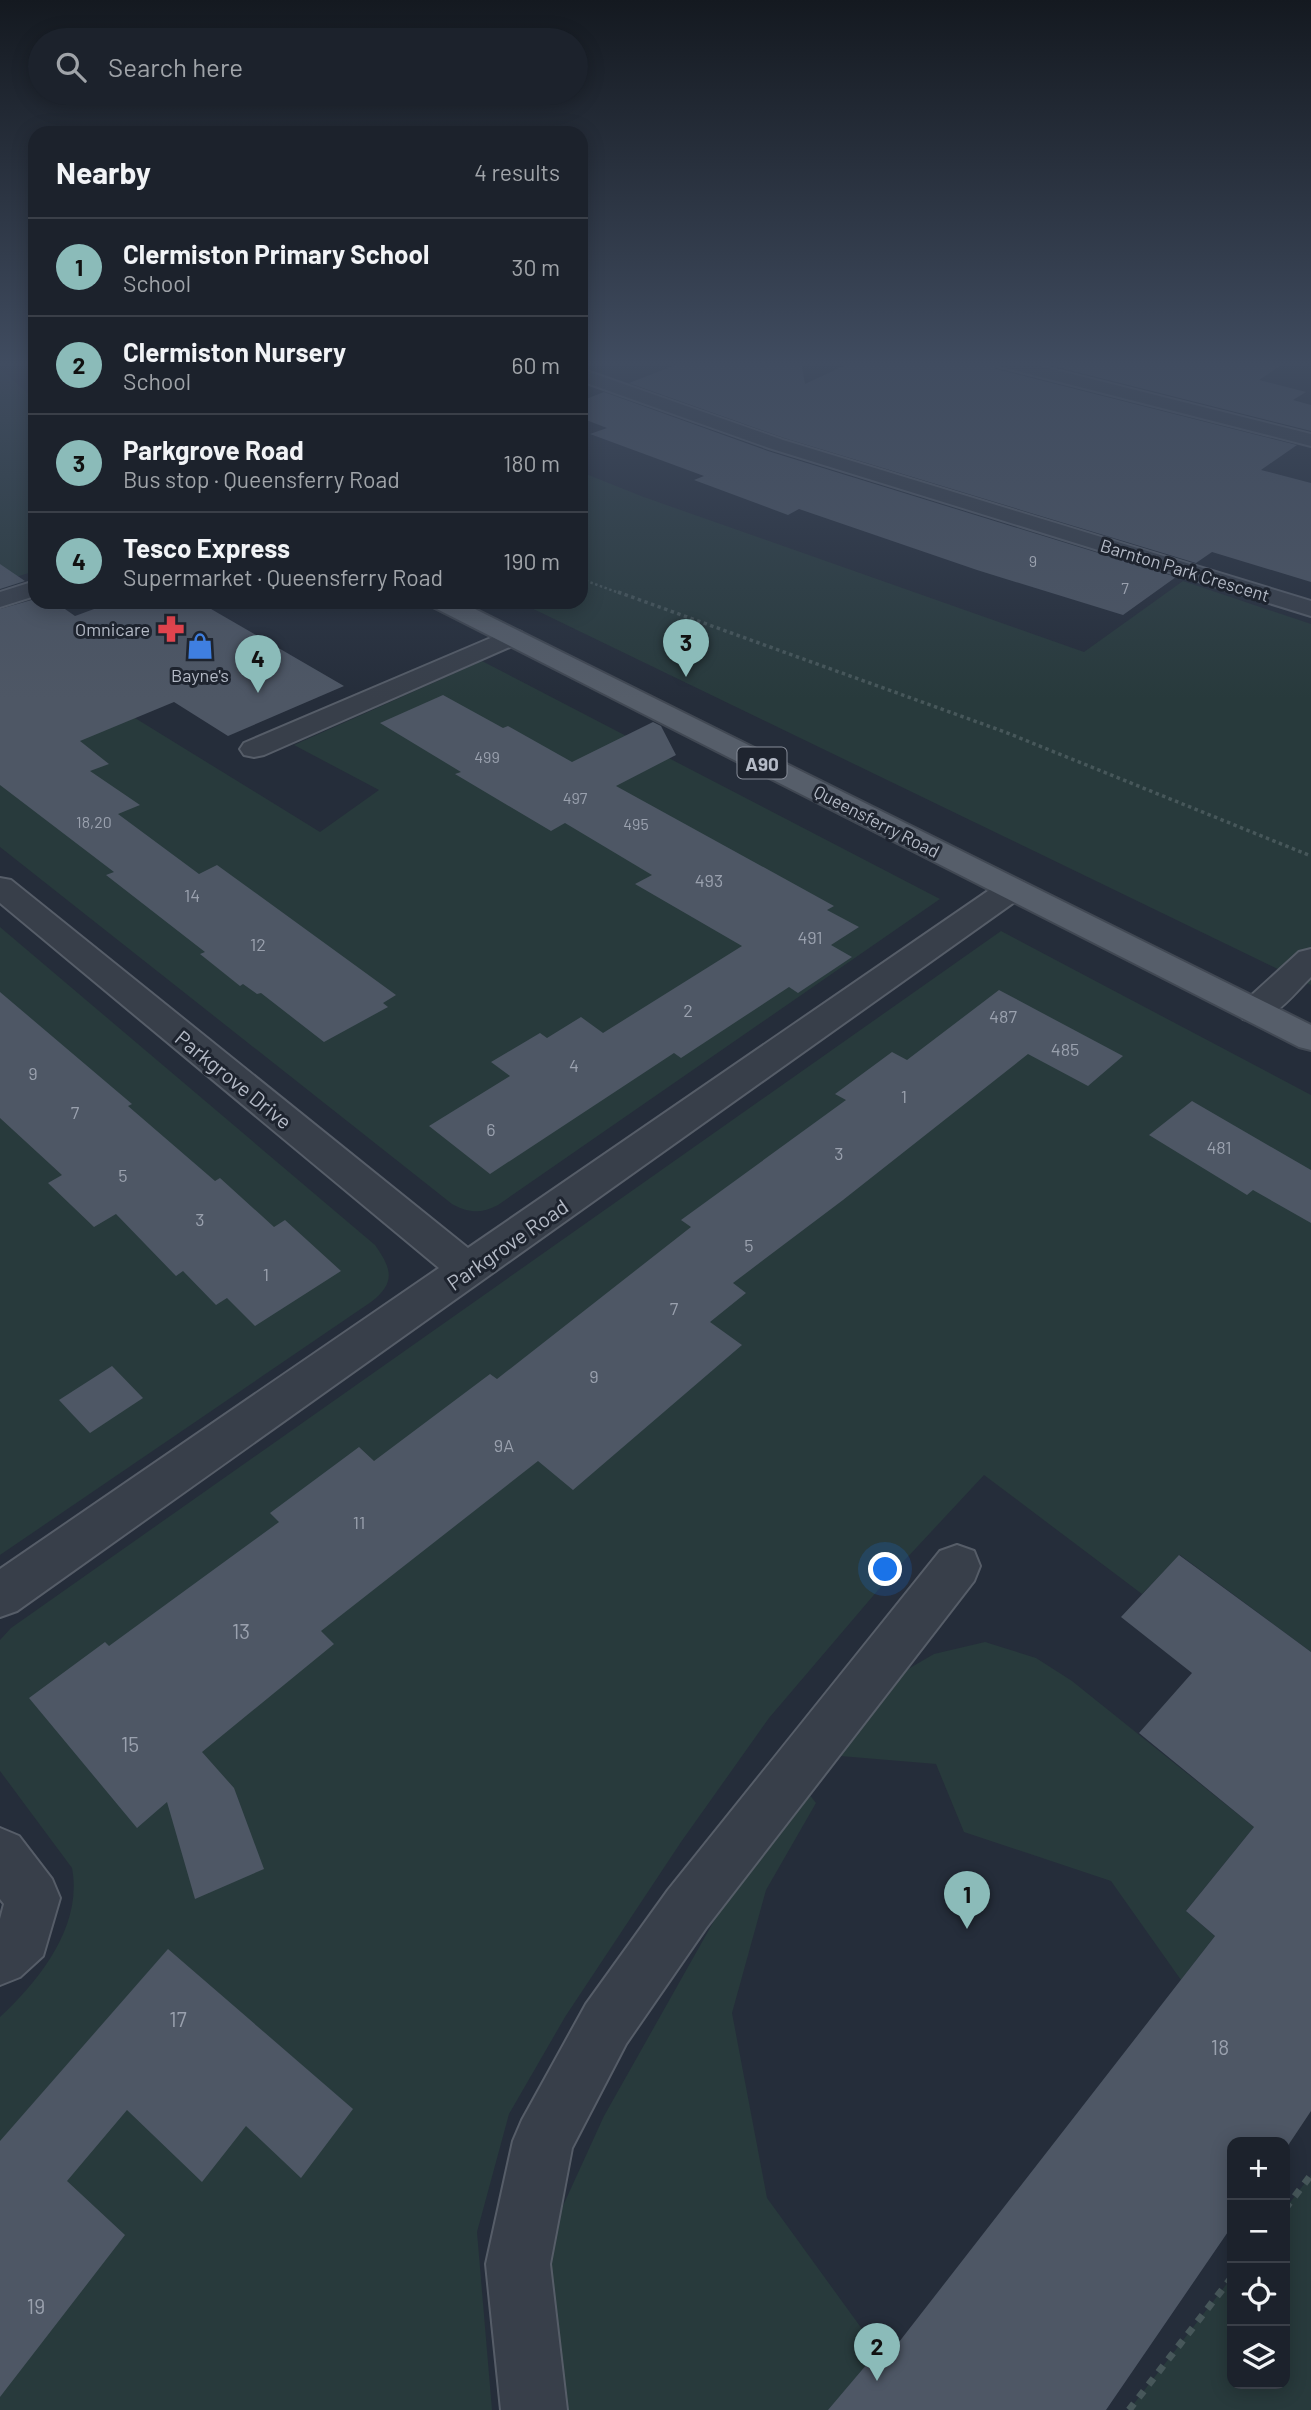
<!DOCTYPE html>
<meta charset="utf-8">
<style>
:root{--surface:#1c222c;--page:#252a34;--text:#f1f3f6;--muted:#a0a4a9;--line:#3a3f48;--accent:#8bbbb9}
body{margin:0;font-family:Barlow,sans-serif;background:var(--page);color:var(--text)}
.controls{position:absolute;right:21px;bottom:21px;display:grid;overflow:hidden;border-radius:14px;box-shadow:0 4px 18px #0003}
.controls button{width:63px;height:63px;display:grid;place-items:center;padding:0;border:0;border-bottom:2px solid var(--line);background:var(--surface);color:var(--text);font:35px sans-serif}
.you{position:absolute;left:886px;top:1570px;width:24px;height:24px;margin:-18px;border:5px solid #fff;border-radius:50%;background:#1a73e8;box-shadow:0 0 0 10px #1a73e833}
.badge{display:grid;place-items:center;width:46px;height:46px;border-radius:50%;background:var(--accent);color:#111;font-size:23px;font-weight:700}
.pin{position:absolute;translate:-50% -58px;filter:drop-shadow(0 2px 4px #0008)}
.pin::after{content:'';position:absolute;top:37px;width:24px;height:21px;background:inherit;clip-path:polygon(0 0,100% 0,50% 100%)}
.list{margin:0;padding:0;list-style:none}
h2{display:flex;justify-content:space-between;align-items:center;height:91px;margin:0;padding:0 28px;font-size:30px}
h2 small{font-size:23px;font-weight:400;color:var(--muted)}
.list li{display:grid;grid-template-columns:46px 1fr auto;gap:21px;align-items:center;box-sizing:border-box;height:98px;padding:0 28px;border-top:2px solid var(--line)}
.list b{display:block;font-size:26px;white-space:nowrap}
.list p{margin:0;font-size:23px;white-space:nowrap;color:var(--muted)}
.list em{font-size:23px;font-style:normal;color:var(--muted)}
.icon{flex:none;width:38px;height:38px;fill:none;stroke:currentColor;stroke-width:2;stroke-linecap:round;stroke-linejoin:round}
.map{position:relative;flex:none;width:1311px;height:2410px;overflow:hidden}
.search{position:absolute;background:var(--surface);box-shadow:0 4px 18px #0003;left:28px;top:28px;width:560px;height:77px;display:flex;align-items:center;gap:18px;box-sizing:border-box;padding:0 24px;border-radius:38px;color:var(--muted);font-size:26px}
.panel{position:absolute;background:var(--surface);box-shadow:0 4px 18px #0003;left:28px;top:126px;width:560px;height:483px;border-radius:21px}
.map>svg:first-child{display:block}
.green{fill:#283a3c}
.building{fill:#4e5765}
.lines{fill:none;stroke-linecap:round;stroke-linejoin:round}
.minor-casing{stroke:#565d68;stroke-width:4}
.major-casing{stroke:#414853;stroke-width:4}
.path-far2{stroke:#47575a;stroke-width:2.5;stroke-dasharray:2.5 2.5;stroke-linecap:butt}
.path-far1{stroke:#47575a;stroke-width:3.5;stroke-dasharray:3.5 3.5;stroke-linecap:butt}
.path{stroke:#47575a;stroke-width:7;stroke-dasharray:8 8;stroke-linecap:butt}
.minor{fill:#383f4a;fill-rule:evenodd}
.major{fill:#565e6a;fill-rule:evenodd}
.labels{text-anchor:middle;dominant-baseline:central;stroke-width:6;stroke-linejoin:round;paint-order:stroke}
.far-number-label{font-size:16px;fill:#9aa1ae}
.far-street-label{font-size:18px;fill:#b4bac6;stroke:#1e242f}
.far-poi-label{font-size:18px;fill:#b4bac6;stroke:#1e242f;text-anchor:end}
.number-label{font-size:18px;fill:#9aa1ae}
.shield{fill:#1e242f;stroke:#878d99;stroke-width:2}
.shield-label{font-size:19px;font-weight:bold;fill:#b4bac6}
.street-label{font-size:21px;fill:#b4bac6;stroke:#1e242f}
.near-number-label{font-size:21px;fill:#9aa1ae}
</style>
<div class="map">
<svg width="1311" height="2410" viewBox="0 0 1311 2410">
<rect width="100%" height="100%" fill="#252d3a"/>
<g class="green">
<path d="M 0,369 L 35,399 L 35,571 L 0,582 Z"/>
<path d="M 581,472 L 641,496 L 1084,652 L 1183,581 L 1311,624 L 1311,985 L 519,602 L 581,602 Z"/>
<path d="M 0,625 L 135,718 L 320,832 L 379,790 L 294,745 L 482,661 L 940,899 L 498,1205 C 481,1214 469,1213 452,1204 L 0,847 Z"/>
<path d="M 0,927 L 375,1245 C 391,1268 397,1282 371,1302 L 0,1555 Z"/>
<path d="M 1001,931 L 1311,1095 L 1311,1652 L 1180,1555 L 1142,1594 L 984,1475 L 890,1576 L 769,1718 L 681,1842 L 565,2017 L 509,2114 L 477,2232 L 492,2410 L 0,2410 L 0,2017 C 40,1980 83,1925 72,1868 L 0,1771 L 0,1640 L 11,1628 Z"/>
<path d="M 985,1642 L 1036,1658 L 1072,1681 L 1254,1827 L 1186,1911 L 1215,1936 L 1181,1980 L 1111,1881 L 964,1832 L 936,1764 L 840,1756 L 848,1734 L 884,1683 L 934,1654 Z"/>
<path d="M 805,1789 L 816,1803 L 766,1890 L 732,2013 L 767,2198 L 878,2351 L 829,2410 L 559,2410 L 541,2254 L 604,2116 L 728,1896 Z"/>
<path d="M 1311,2175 L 1311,2410 L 1129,2410 L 1232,2277 L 1232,2384 L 1285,2384 L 1285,2209 Z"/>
</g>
<g class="building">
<path d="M 686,361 L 801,361 L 805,384 L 854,361 L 992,361 L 996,369 L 1297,445 L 1261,470 L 1311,483 L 1311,582 L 1212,552 L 1196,563 L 784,438 L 629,383 Z"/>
<path d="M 1033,361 L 1287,361 L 1259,380 L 1306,392 L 1293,400 L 1311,405 L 1311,431 Z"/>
<path d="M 604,392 L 768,451 L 1176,577 L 1123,615 L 977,570 L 799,509 L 788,515 L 694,480 L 704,476 L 590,434 L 607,428 L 581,418 L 581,401 Z"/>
<path d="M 0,564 L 25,581 L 0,589 Z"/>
<path d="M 35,599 L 35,602 L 55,602 L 75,616 L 113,602 L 199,602 L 344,686 L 228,736 L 174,702 L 80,741 L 109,764 L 90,771 L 140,805 L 118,814 L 199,874 L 217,865 L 396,995 L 383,1003 L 388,1007 L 324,1042 L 261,993 L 257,994 L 243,984 L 240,986 L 200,954 L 205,952 L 106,875 L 114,872 L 0,785 L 0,609 Z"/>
<path d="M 443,695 L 503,728 L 508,726 L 572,762 L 653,722 L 661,726 L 676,755 L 616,786 L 834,906 L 827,910 L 859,927 L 831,945 L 852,957 L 798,993 L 789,987 L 681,1058 L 674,1053 L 490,1174 L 429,1126 L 510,1076 L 491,1062 L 540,1033 L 547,1038 L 581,1017 L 603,1033 L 742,946 L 635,884 L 652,875 L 565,823 L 551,831 L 455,774 L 461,772 L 380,723 Z"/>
<path d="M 999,990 L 1123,1056 L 1088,1086 L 1028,1054 L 843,1200 L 733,1283 L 746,1293 L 710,1322 L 742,1345 L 573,1490 L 538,1461 L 321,1631 L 334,1644 L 202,1752 L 234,1788 L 264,1869 L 195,1899 L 167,1802 L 137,1828 L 29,1698 L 105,1642 L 109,1646 L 279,1522 L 270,1513 L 359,1447 L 374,1461 L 490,1374 L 497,1379 L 691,1227 L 681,1220 L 846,1100 L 835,1094 L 892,1052 L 907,1060 Z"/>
<path d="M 0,992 L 132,1104 L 128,1106 L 215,1181 L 220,1178 L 274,1227 L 285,1220 L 341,1271 L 255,1326 L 227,1298 L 216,1305 L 183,1271 L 176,1276 L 116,1214 L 94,1227 L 48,1183 L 62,1175 L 0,1118 Z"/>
<path d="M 1192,1101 L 1311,1170 L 1311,1223 L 1253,1190 L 1247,1195 L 1149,1135 Z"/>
<path d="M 112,1366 L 143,1398 L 90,1433 L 59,1400 Z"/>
<path d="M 1179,1555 L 1311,1652 L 1311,2111 L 1285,2150 L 1285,2142 L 1232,2142 L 1232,2226 L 1106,2410 L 828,2410 L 878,2351 L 885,2360 L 1215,1936 L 1186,1911 L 1254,1827 L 1139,1733 L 1192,1673 L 1121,1617 Z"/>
<path d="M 168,1949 L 353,2109 L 301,2178 L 246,2126 L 202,2182 L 127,2110 L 67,2181 L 125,2235 L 0,2397 L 0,2141 Z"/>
</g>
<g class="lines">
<defs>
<g id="minor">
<path d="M 995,362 L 1024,362 L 1311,434 L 1311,446 L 997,366 Z"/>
<path d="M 581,369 L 783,440 L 1311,601 L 1311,616 L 769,448 L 581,381 Z"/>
<path d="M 35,581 L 35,596 L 0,607 L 0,592 Z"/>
<path d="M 512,629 L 521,632 L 525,637 L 521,642 L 264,755 L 254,757 L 244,755 L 240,749 L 244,743 Z"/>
<path d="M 0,878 L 11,880 L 468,1248 L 1001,882 L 1012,880 L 1023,882 L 1028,889 L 1023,896 L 17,1611 L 0,1617 L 0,1569 L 439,1268 L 0,903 Z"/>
<path d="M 1311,949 L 1311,977 C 1292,995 1272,1026 1243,1019 L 1238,1011 L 1243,1003 L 1299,952 Z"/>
<path d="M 957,1545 L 974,1551 L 980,1566 L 974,1581 L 706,1928 L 626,2044 L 572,2148 L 550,2264 L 567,2410 L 501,2410 L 486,2264 L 513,2141 L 522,2120 L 586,2004 L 668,1890 L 940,1551 Z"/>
<path d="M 0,1828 L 19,1836 L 52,1879 L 60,1898 L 43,1956 L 20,1977 L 0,1985 L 0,1919 L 4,1904 L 0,1899 Z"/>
</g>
<path id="major" d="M 430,602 L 461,602 L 1311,1025 L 1311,1050 L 1299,1047 L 433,607 Z"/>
</defs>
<use href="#minor" class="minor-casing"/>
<use href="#major" class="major-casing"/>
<path class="path-far2" d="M 581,579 L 622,594"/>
<path class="path-far1" d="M 618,592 L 1005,732 L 1311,856"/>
<g class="path">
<path d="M 1285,2209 L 1311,2175"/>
<path d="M 1129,2410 L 1232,2277"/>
</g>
<use href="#minor" class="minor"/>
<use href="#major" class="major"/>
</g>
<linearGradient id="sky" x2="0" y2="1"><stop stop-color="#141920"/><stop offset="0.52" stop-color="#404c60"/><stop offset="1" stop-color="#404c60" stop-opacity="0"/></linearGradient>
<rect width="1311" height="699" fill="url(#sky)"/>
<defs>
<symbol id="pharmacy-bare" viewBox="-9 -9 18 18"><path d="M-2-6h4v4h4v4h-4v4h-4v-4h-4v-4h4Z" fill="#e0444e" stroke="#1e242f" stroke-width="2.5" paint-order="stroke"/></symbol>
<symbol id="shop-bare" viewBox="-9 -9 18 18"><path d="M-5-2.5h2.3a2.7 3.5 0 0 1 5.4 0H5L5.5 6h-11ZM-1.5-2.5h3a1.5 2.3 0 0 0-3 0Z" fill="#3f7fe0" stroke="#1e242f" stroke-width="2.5" paint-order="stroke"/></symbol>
</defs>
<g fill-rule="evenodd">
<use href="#pharmacy-bare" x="152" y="610" width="38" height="38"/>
<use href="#shop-bare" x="181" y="627" width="38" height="38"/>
</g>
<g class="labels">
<g class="far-number-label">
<text x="1033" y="560">9</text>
<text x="1125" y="587">7</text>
<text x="487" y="756">499</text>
<text x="575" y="797">497</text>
<text x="94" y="821">18,20</text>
<text x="636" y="823">495</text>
</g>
<g class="far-street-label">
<text transform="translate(1185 570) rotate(17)">Barnton Park Crescent</text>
<text transform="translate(877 821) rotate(27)">Queensferry Road</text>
</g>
<g class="far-poi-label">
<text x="150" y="629">Omnicare</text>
<text x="200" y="675" text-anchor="middle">Bayne's</text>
</g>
<g class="number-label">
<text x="709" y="880">493</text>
<text x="192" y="895">14</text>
<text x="810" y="937">491</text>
<text x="258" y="944">12</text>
<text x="688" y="1010">2</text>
<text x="1003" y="1016">487</text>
<text x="1065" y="1049">485</text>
<text x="574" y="1065">4</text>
<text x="33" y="1073">9</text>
<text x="904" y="1096">1</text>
<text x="75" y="1112">7</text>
<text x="491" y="1129">6</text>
<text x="1219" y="1147">481</text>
<text x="839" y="1153">3</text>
<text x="123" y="1175">5</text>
<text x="200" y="1219">3</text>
<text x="749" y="1245">5</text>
<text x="266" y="1274">1</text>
<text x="674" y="1308">7</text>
<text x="594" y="1376">9</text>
<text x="504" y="1445">9A</text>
<text x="359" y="1522">11</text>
</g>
<rect class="shield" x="737.5" y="747.5" width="49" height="31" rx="5"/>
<g class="shield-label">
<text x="762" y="763">A90</text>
</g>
<g class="street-label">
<text transform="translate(234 1079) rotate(39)">Parkgrove Drive</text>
<text transform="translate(507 1244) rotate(-35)">Parkgrove Road</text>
</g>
<g class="near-number-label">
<text x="241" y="1630">13</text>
<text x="130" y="1743">15</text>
<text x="178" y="2018">17</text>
<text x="1220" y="2046">18</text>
<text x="36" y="2305">19</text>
</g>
</g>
</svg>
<div class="controls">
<button>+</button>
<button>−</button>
<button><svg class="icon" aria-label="locate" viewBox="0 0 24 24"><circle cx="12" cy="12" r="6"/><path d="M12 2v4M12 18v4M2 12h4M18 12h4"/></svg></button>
<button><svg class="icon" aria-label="layers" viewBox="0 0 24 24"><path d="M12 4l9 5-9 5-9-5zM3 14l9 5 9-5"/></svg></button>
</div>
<div class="you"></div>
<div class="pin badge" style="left:967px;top:1929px">1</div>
<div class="pin badge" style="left:877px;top:2381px">2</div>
<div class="pin badge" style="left:686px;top:677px">3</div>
<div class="pin badge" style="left:258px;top:693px">4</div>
<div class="search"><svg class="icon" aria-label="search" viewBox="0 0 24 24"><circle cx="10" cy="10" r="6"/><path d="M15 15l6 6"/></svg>Search here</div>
<section class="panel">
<h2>Nearby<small>4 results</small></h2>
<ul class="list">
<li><span class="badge">1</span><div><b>Clermiston Primary School</b><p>School</p></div><em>30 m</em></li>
<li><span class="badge">2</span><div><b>Clermiston Nursery</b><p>School</p></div><em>60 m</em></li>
<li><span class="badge">3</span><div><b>Parkgrove Road</b><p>Bus stop · Queensferry Road</p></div><em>180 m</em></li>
<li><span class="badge">4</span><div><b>Tesco Express</b><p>Supermarket · Queensferry Road</p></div><em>190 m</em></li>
</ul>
</section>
</div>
